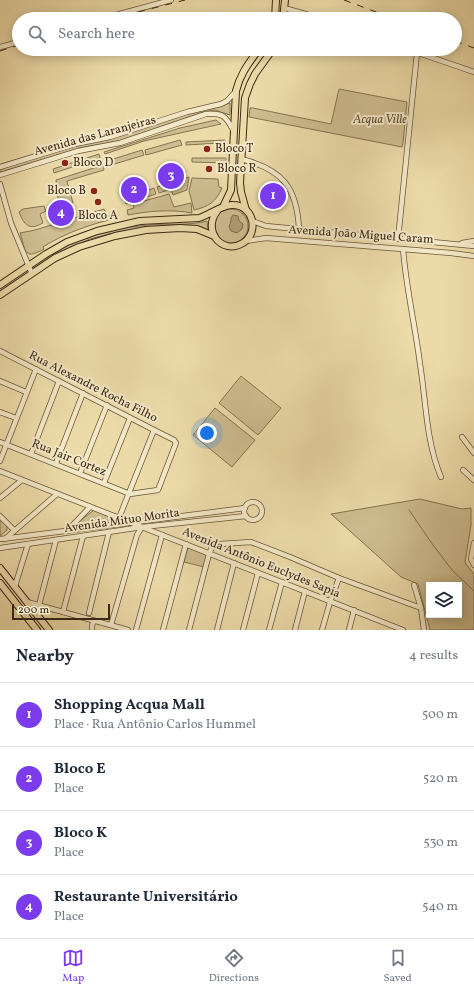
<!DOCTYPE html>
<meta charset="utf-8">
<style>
:root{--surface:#fff;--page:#f2f2f3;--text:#1f2937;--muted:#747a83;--line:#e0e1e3;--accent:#7c3aed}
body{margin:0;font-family:Vollkorn,serif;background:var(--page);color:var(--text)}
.controls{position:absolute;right:12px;bottom:12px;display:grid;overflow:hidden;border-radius:0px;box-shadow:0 2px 10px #0003}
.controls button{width:36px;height:36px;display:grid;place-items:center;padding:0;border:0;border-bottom:1px solid var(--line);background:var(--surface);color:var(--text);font:20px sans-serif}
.scale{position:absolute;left:12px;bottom:10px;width:98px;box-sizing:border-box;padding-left:4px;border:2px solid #3d2915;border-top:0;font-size:11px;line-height:14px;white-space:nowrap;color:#3d2915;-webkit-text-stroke:3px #f3e8c7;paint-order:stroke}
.you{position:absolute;left:207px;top:433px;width:14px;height:14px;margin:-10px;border:3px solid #fff;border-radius:50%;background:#1a73e8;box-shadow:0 0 0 6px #1a73e833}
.badge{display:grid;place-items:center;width:26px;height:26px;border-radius:50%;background:var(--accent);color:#fff;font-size:13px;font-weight:700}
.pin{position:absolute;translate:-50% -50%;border:2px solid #fff;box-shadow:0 1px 4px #0006}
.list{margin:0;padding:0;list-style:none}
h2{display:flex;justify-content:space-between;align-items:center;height:52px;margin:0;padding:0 16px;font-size:17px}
h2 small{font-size:13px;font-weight:400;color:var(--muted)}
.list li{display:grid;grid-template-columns:26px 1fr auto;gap:12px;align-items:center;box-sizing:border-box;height:64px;padding:0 16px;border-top:1px solid var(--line)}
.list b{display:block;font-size:15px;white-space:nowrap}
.list p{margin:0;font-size:13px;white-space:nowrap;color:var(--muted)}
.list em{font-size:13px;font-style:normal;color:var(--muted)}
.icon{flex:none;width:22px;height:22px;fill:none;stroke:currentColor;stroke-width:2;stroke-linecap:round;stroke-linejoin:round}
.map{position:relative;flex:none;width:474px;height:630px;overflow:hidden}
.search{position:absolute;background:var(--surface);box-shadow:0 2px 10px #0003;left:12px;right:12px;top:12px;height:44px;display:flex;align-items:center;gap:10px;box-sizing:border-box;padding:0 14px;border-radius:22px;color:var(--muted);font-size:15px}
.sheet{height:308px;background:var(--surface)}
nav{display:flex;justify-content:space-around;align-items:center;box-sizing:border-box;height:56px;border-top:1px solid var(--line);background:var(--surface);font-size:11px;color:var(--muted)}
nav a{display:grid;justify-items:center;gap:2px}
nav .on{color:var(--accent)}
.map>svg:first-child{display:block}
.green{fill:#cebd90;stroke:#867352;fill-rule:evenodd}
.water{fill:#b09e77;stroke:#826f50}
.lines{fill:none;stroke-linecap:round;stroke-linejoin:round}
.stream{stroke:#826f50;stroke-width:1}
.minor-casing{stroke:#69563a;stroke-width:6}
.major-casing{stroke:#3d2915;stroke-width:8}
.minor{stroke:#f3e8c7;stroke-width:4.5}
.major{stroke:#ecdba9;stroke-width:6}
.rail{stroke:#3d2915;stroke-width:1;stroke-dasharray:7 7;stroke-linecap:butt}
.poi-dot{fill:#8f2418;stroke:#f3e8c7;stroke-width:1.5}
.labels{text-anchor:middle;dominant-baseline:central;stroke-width:4;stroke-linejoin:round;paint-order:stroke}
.park-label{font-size:12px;font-style:italic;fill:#5a472e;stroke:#f3e8c7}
.street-label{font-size:12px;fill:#3d2915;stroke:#f3e8c7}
.poi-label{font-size:12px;fill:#3d2915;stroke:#f3e8c7;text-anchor:start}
</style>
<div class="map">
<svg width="474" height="630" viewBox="0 0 474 630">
<rect width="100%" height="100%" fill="#ecdba9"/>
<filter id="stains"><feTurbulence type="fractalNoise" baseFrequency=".005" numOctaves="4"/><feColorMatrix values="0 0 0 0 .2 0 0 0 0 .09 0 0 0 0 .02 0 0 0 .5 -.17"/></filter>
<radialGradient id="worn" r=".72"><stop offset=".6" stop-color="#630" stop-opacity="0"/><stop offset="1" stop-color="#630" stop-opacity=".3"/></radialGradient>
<g class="green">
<path d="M 339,89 L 407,102 L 403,143 L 402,147 L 249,117 L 250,108 L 253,108 L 331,124 Z"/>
<path d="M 230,103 L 230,115 L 215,110 L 203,112 L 118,141 L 79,148 L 0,173 L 0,170 C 69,143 141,127 212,107 Z"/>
<path d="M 216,120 L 221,124 L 144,141 L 105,154 L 104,152 L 180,128 Z"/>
<path d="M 180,140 L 182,145 L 146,155 L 145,150 Z"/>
<path d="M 225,140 L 225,143 L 221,143 L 186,145 L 186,142 Z"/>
<path d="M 142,150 L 144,155 L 108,166 L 107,161 Z"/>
<path d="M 99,154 L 100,158 L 54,173 L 53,169 Z"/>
<path d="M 192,158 L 226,158 L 226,163 L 192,162 Z"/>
<path d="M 103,165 L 104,170 L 67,181 L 73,203 L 58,198 L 56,180 Z"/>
<path d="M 189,177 L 187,190 L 173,195 L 171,189 L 159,193 L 157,187 Z"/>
<path d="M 192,178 L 218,179 L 219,187 L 222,188 C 216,202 208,207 194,210 L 189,191 Z"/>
<path d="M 154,188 L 156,194 L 126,204 L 124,199 Z"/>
<path d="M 169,194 L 174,207 L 191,203 L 192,213 C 171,209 149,211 128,215 L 127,210 L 134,208 L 133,204 Z"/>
<path d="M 44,206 L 46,211 L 40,214 L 43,223 C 29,231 24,225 19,212 L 23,209 Z"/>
<circle cx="231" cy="226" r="17"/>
<path d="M 104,209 L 107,216 L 118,215 L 117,218 C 91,224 65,233 43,247 L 44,249 C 23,261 26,250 20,233 L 35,230 Z"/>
<path d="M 207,221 L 208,231 L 137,229 L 109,234 L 90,239 L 56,254 L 32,269 L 31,266 C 44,258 57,249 71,243 C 96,233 123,227 149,225 C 168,223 189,226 207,221 Z"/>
<path d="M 241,376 L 281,408 L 258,435 L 219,403 Z"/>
<path d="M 215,408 L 255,440 L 232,467 L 193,435 Z"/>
<path d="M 420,499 L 462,509 L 471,508 L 471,525 L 465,562 L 466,564 L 474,574 L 474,630 L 430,630 L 418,584 L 401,577 L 331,514 ZM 429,585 L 459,585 L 459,615 L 429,615 Z"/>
<path d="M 94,510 L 114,519 L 114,522 L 79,527 L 78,526 L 77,523 Z"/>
<path d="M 0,518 L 7,526 L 7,530 L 0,536 Z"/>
<path d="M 188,547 L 208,554 L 204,567 L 184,562 Z"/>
</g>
<path class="water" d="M 233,215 L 238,216 L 239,221 L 243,224 L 242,229 L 237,233 L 231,231 L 229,227 L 231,221 L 231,218 Z"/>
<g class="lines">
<path class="stream" d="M 409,510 L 433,545 L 452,570 L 474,591"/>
<defs>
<g id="minor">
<path d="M 284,8 L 323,19"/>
<path d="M 101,19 L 171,0"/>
<path d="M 0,47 L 19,42"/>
<path d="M 407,49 L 474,72"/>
<path d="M 241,159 C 282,169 297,187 299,229"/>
<path d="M 0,167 L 75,144 L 110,137 L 187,112 L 221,104 L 227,101 L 236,91"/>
<path d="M 0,175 L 78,151 L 120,143 L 206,114 C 223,113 226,116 233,130"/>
<path d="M 0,184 L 11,223 L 32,274"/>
<path d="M 252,221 L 266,226 L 474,246"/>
<path d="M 398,239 L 417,53"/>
<path d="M 246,241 L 266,238 L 451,253 L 474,256"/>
<path d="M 462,243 L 474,241"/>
<path d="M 403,249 C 406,287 415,325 420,364 C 426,401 426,442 441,477"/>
<path d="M 0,351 L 154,430 L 174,440 L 176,443 L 158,490 L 130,494 L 0,442"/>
<path d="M 0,381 L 26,392"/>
<path d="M 0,412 L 16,418"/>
<path d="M 462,437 L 474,453"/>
<path d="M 31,454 L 59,381"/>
<path d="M 0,461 L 36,369"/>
<path d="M 56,463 L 83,393"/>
<path d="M 463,470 L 474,480"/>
<path d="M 0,471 L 403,630"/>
<path d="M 80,473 L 107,405"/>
<path d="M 104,483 L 130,418"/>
<path d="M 0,498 L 22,480"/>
<circle cx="253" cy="511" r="9"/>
<path d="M 0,516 L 14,530"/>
<path d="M 119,518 L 154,430"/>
<path d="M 67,531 L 90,507"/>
<path d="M 0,539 L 10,538 L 245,508"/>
<path d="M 5,539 L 57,494"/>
<path d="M 474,543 L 471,559 L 474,565"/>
<path d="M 0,548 L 142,527 L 246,516"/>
<path d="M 414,585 L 421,608 L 424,630"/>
<path d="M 15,586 L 28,544"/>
<path d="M 27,602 L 128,630"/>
<path d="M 63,612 L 83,536"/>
<path d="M 89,613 L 109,532"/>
<path d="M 38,616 L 39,605 L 56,540"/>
<path d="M 111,625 L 137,535 L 142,527"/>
<path d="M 92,630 L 92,625 L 94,621"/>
<path d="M 136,630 L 162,535"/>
<path d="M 163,630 L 186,544"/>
<path d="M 189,630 L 209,554 L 212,547 L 220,544 L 251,542 L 290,557 L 339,578 L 421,608"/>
<path d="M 217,630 L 234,563"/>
<path d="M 243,630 L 258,573"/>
<path d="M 269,630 L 282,582"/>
<path d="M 295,630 L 305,591"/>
<path d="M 322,630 L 330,602 L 339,578"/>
<path d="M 349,630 L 354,610"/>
</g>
<g id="major">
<path d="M 275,19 L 276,0"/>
<path d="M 283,19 L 285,0"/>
<path d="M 223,207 L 231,190 L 236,91 C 240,74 249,63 259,49"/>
<path d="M 246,210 L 241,192 L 240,183 L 245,98 L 250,84 L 255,74 L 273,49"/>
<path d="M 0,285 L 46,254 L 67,242 L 97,231 L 140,221 L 199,218 C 209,215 223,204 233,205 C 253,205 260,232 243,243 C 222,256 201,230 218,210"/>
<path d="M 0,295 L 55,258 L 79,247 L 115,236 L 146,230 L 180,228 L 197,229 L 214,236"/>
<path d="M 0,568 L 49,630"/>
<path d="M 0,583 L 37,630"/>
</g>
</defs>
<use href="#minor" class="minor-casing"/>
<use href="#major" class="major-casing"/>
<use href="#minor" class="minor"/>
<use href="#major" class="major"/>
<g class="rail">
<path d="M 344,0 L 395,19"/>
<path d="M 111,19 L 185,0"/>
<path d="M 455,41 L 474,48"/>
<path d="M 0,51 L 19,45"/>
</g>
</g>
<g class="poi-dot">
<circle cx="207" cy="149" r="4"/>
<circle cx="65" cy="163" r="4"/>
<circle cx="209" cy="169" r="4"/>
<circle cx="94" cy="191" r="4"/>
<circle cx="98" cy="202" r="4"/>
</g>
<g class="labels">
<g class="park-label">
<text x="380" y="120">Acqua Ville</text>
</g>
<g class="street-label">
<text transform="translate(95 136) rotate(-15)">Avenida das Laranjeiras</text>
<text transform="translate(361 235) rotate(4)">Avenida João Miguel Caram</text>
<text transform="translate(93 387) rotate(27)">Rua Alexandre Rocha Filho</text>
<text transform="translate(69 458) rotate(22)">Rua Jair Cortez</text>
<text transform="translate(122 521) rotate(-8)">Avenida Mituo Morita</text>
<text transform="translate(261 563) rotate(22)">Avenida Antônio Euclydes Sapia</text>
</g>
<g class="poi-label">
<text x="215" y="149">Bloco T</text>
<text x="73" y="163">Bloco D</text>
<text x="217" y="169">Bloco R</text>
<text x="86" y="191" text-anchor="end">Bloco B</text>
<text x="98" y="216" text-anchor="middle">Bloco A</text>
</g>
</g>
<rect width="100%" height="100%" filter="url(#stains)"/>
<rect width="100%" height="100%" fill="url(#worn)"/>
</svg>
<div class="controls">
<button><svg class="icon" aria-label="layers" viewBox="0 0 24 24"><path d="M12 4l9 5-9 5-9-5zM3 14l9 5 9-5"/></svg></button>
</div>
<div class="scale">200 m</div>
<div class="you"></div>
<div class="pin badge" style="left:273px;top:196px">1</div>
<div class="pin badge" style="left:134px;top:190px">2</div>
<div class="pin badge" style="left:171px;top:176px">3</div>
<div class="pin badge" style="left:61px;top:213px">4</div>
<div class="search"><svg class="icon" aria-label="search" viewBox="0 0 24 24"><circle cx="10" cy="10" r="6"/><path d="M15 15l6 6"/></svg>Search here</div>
</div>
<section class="sheet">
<h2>Nearby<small>4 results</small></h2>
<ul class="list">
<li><span class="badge">1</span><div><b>Shopping Acqua Mall</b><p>Place · Rua Antônio Carlos Hummel</p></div><em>500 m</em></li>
<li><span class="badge">2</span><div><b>Bloco E</b><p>Place</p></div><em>520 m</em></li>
<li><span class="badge">3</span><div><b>Bloco K</b><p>Place</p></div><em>530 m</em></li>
<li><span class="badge">4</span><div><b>Restaurante Universitário</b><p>Place</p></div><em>540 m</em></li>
</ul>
</section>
<nav>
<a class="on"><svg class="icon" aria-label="map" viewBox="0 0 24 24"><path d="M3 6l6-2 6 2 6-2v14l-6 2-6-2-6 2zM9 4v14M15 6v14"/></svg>Map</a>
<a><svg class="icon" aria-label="directions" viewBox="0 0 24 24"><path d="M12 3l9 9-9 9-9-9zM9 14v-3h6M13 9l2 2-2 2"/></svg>Directions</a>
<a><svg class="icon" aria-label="saved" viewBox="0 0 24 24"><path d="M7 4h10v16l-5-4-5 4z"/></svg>Saved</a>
</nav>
